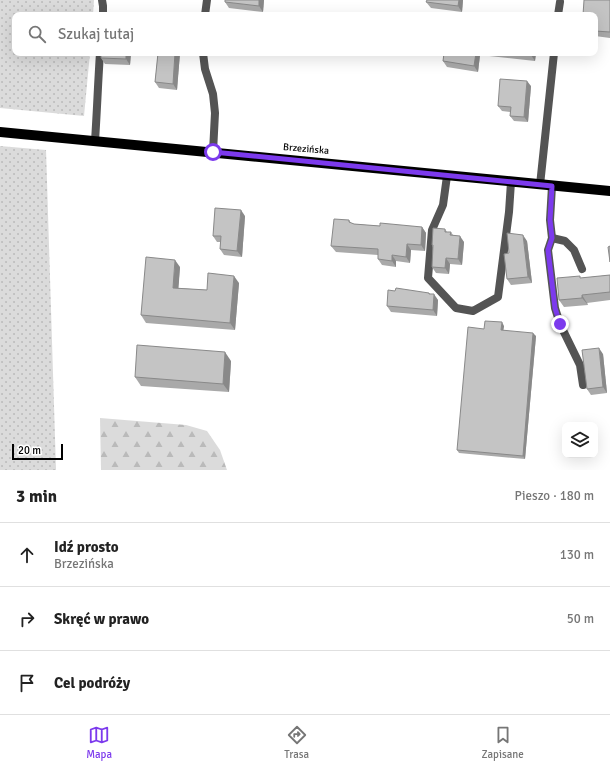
<!DOCTYPE html>
<html lang="pl">
<meta charset="utf-8">
<style>
:root{--surface:#fff;--page:#f2f2f2;--text:#222;--muted:#767676;--line:#e0e0e0;--accent:#7c3aed}
body{margin:0;font-family:Signika,sans-serif;background:var(--page);color:var(--text)}
.controls{position:absolute;right:12px;bottom:12px;display:grid;overflow:hidden;border-radius:8px;box-shadow:0 4px 16px #0002}
.controls button{width:36px;height:36px;display:grid;place-items:center;padding:0;border:0;border-bottom:1px solid var(--line);background:var(--surface);color:var(--text);font:20px sans-serif}
.scale{position:absolute;left:12px;bottom:10px;width:51px;box-sizing:border-box;padding-left:4px;border:2px solid #000;border-top:0;font-size:11px;line-height:14px;white-space:nowrap;color:#000;-webkit-text-stroke:3px #fff;paint-order:stroke}
.stop{position:absolute;width:12px;height:12px;margin:-9px;border:3px solid #7c3aed;border-radius:50%;background:#fff}
.stop.end{background:#7c3aed;border-color:#fff;box-shadow:0 1px 4px #0008}
.list{margin:0;padding:0;list-style:none}
h2{display:flex;justify-content:space-between;align-items:center;height:52px;margin:0;padding:0 16px;font-size:17px}
h2 small{font-size:13px;font-weight:400;color:var(--muted)}
.list li{display:grid;grid-template-columns:26px 1fr auto;gap:12px;align-items:center;box-sizing:border-box;height:64px;padding:0 16px;border-top:1px solid var(--line)}
.list b{display:block;font-size:15px;white-space:nowrap}
.list p{margin:0;font-size:13px;white-space:nowrap;color:var(--muted)}
.list em{font-size:13px;font-style:normal;color:var(--muted)}
.icon{flex:none;width:22px;height:22px;fill:none;stroke:currentColor;stroke-width:2;stroke-linecap:round;stroke-linejoin:round}
.map{position:relative;flex:none;width:610px;height:470px;overflow:hidden}
.search{position:absolute;background:var(--surface);box-shadow:0 4px 16px #0002;left:12px;right:12px;top:12px;height:44px;display:flex;align-items:center;gap:10px;box-sizing:border-box;padding:0 14px;border-radius:8px;color:var(--muted);font-size:15px}
.sheet{height:244px;background:var(--surface)}
nav{display:flex;justify-content:space-around;align-items:center;box-sizing:border-box;height:56px;border-top:1px solid var(--line);background:var(--surface);font-size:11px;color:var(--muted)}
nav a{display:grid;justify-items:center;gap:2px}
nav .on{color:var(--accent)}
.map>svg:first-child{display:block}
.grass{fill:url(#grass-dots)}
.forest{fill:url(#forest-firs)}
.lines{fill:none;stroke-linecap:round;stroke-linejoin:round}
.service{stroke:#545454;stroke-width:8}
.primary{stroke:#000;stroke-width:10}
.wall{fill:#a9a9a9}
.shaded-wall{fill:#898989}
.building{fill:#c4c4c4;stroke:#898989}
.route{stroke:#7c3aed;stroke-width:5}
.labels{text-anchor:middle;dominant-baseline:central;stroke-width:4;stroke-linejoin:round;paint-order:stroke}
.street-label{font-size:10px;fill:#000;stroke:#fff}
</style>
<div class="map">
<svg width="610" height="470" viewBox="0 0 610 470">
<defs>
<pattern id="grass-dots" width="8" height="8" patternUnits="userSpaceOnUse"><rect width="8" height="8" fill="#dbdbdb"/><path d="M2 2h.1M6 6h.1" fill="none" stroke="#bababa" stroke-width="1.8" stroke-linecap="round"/></pattern>
<pattern id="forest-firs" width="22" height="20" patternUnits="userSpaceOnUse"><rect width="22" height="20" fill="#dbdbdb"/><path d="M5 1l3.5 6h-7zM16 11l3.5 6h-7z" fill="#bababa"/></pattern>
</defs>
<rect width="100%" height="100%" fill="#fff"/>
<g class="grass">
<path d="M 0,0 L 94,0 L 93,15 L 15,15 L 15,53 L 90,53 L 84,116 L 0,108 Z"/>
<path d="M 0,146 L 46,150 L 56,470 L 0,470 Z"/>
</g>
<path class="forest" d="M 100,418 L 186,425 L 207,431 L 220,450 L 227,470 L 101,470 Z"/>
<g class="lines">
<g class="service">
<path d="M 102,0 L 103,6 L 103,15"/>
<path d="M 205,15 L 207,0"/>
<path d="M 558,15 L 560,2"/>
<path d="M 203,53 L 205,69 L 213,94 L 215,113 L 213,152"/>
<path d="M 95,141 C 97,112 98,82 100,53"/>
<path d="M 447,176 L 443,205 L 432,230 L 428,278 L 456,308 L 473,311 L 498,297 L 509,212 L 511,182"/>
<path d="M 540,185 L 554,53"/>
<path d="M 552,186 L 550,220 L 552,238 L 548,250 L 555,308 L 560,324 L 580,365 L 583,385"/>
<path d="M 552,238 L 565,241 L 574,250 L 582,269"/>
</g>
<path class="primary" d="M 0,132 L 610,191"/>
</g>
<g class="wall">
<path d="M 225,0 L 264,0 L 263,12 L 229,8 L 225,2 Z"/>
<path d="M 427,0 L 463,0 L 462,12 L 431,8 L 426,2 Z"/>
<path d="M 610,0 L 610,38 L 595,36 L 595,15 Z"/>
<path d="M 101,53 L 131,53 L 130,65 L 105,64 L 101,58 Z"/>
<path d="M 158,53 L 180,53 L 177,90 L 159,88 L 155,82 Z"/>
<path d="M 444,53 L 536,53 L 535,61 L 480,55 L 478,72 L 447,67 L 443,61 Z"/>
<path d="M 531,86 L 528,122 L 514,121 L 510,116 L 510,112 L 502,111 L 498,106 Z"/>
<path d="M 245,216 L 242,257 L 224,255 L 220,249 L 220,242 L 217,242 L 213,236 Z"/>
<path d="M 349,220 L 351,223 L 354,224 L 380,226 L 422,227 L 426,233 L 425,251 L 411,250 L 410,263 L 396,261 L 396,267 L 382,265 L 378,259 L 378,255 L 336,252 L 331,246 Z"/>
<path d="M 445,229 L 447,232 L 451,232 L 453,235 L 464,242 L 462,265 L 450,264 L 449,274 L 436,273 L 432,267 L 433,248 L 432,245 Z"/>
<path d="M 527,241 L 532,283 L 511,285 L 507,279 Z"/>
<path d="M 180,267 L 178,288 L 207,290 L 239,283 L 235,330 L 146,323 L 141,315 Z"/>
<path d="M 610,275 L 610,300 L 587,303 L 588,305 L 564,307 L 559,300 L 582,278 Z"/>
<path d="M 429,293 L 438,300 L 437,316 L 391,312 L 387,306 Z"/>
<path d="M 504,326 L 503,330 L 536,336 L 525,459 L 459,453 L 457,450 L 484,329 Z"/>
<path d="M 603,354 L 607,393 L 591,395 L 587,389 Z"/>
<path d="M 231,361 L 229,392 L 141,386 L 135,377 Z"/>
</g>
<g class="shaded-wall">
<path d="M 259,0 L 264,0 L 263,12 L 259,6 Z"/>
<path d="M 459,0 L 463,0 L 462,12 L 458,6 Z"/>
<path d="M 126,53 L 131,53 L 130,65 L 126,59 Z"/>
<path d="M 175,53 L 180,53 L 177,90 L 173,84 Z"/>
<path d="M 476,53 L 479,53 L 480,55 L 478,72 L 474,66 Z"/>
<path d="M 531,53 L 536,53 L 535,61 L 531,55 Z"/>
<path d="M 527,81 L 531,86 L 528,122 L 524,117 Z"/>
<path d="M 241,210 L 245,216 L 242,257 L 237,251 Z"/>
<path d="M 422,227 L 426,233 L 425,251 L 421,245 Z"/>
<path d="M 523,235 L 527,241 L 532,283 L 528,277 Z"/>
<path d="M 460,236 L 464,242 L 462,265 L 458,259 Z"/>
<path d="M 407,244 L 411,250 L 410,263 L 406,257 Z"/>
<path d="M 392,255 L 396,261 L 396,267 L 392,261 Z"/>
<path d="M 446,258 L 450,264 L 449,274 L 445,268 Z"/>
<path d="M 175,260 L 180,267 L 178,295 L 173,288 Z"/>
<path d="M 234,276 L 239,283 L 235,330 L 230,323 Z"/>
<path d="M 434,294 L 438,300 L 437,316 L 433,310 Z"/>
<path d="M 582,295 L 587,303 L 588,305 L 582,298 Z"/>
<path d="M 502,322 L 504,326 L 503,333 L 501,330 Z"/>
<path d="M 533,333 L 536,336 L 525,459 L 523,456 Z"/>
<path d="M 599,348 L 603,354 L 607,393 L 603,387 Z"/>
<path d="M 225,352 L 231,361 L 229,392 L 223,384 Z"/>
</g>
<g class="building">
<path d="M 225,0 L 259,0 L 259,6 L 225,2 Z"/>
<path d="M 427,0 L 459,0 L 458,6 L 426,2 Z"/>
<path d="M 584,0 L 610,0 L 610,32 L 595,31 L 595,15 L 583,15 Z"/>
<path d="M 101,53 L 126,53 L 126,59 L 101,58 Z"/>
<path d="M 158,53 L 175,53 L 173,84 L 155,82 Z"/>
<path d="M 444,53 L 476,53 L 474,66 L 443,61 Z"/>
<path d="M 509,53 L 531,53 L 531,55 Z"/>
<path d="M 500,79 L 527,81 L 524,117 L 510,116 L 511,107 L 498,106 Z"/>
<path d="M 215,208 L 241,210 L 237,251 L 220,249 L 221,236 L 213,236 Z"/>
<path d="M 334,219 L 349,220 L 349,222 L 354,224 L 380,226 L 380,223 L 422,227 L 421,245 L 407,244 L 406,257 L 392,255 L 392,261 L 378,259 L 378,249 L 331,246 Z"/>
<path d="M 433,228 L 445,229 L 445,232 L 451,232 L 450,235 L 460,236 L 458,259 L 446,258 L 445,268 L 432,267 L 433,245 L 432,245 Z"/>
<path d="M 507,233 L 523,235 L 528,277 L 507,279 L 504,254 L 509,253 Z"/>
<path d="M 610,246 L 610,262 L 608,247 Z"/>
<path d="M 146,257 L 175,260 L 173,288 L 207,290 L 208,273 L 234,276 L 230,323 L 141,315 Z"/>
<path d="M 610,275 L 610,292 L 582,295 L 582,298 L 559,300 L 557,278 L 580,276 L 580,278 Z"/>
<path d="M 396,288 L 429,293 L 429,294 L 434,294 L 433,310 L 387,306 L 388,290 L 395,291 Z"/>
<path d="M 485,321 L 502,322 L 501,330 L 533,333 L 523,456 L 457,450 L 468,327 L 484,329 Z"/>
<path d="M 137,345 L 225,352 L 223,384 L 135,377 Z"/>
<path d="M 599,348 L 603,387 L 587,389 L 582,350 Z"/>
</g>
<g class="lines">
<path class="route" d="M 213,152 L 552,186 L 550,220 L 552,238 L 548,250 L 555,308 L 560,324"/>
</g>
<g class="labels">
<g class="street-label">
<text transform="translate(306 149) rotate(5)">Brzezińska</text>
</g>
</g>
</svg>
<div class="controls">
<button><svg class="icon" aria-label="layers" viewBox="0 0 24 24"><path d="M12 4l9 5-9 5-9-5zM3 14l9 5 9-5"/></svg></button>
</div>
<div class="scale">20 m</div>
<div class="stop" style="left:213px;top:152px"></div>
<div class="stop end" style="left:560px;top:324px"></div>
<div class="search"><svg class="icon" aria-label="search" viewBox="0 0 24 24"><circle cx="10" cy="10" r="6"/><path d="M15 15l6 6"/></svg>Szukaj tutaj</div>
</div>
<section class="sheet">
<h2>3 min<small>Pieszo · 180 m</small></h2>
<ul class="list">
<li><svg class="icon" aria-label="ahead" viewBox="0 0 24 24"><path d="M12 20V5M6 11l6-6 6 6"/></svg><div><b>Idź prosto</b><p>Brzezińska</p></div><em>130 m</em></li>
<li><svg class="icon" aria-label="right" viewBox="0 0 24 24"><path d="M7 20v-9h11M14 6l5 5-5 5"/></svg><div><b>Skręć w prawo</b></div><em>50 m</em></li>
<li><svg class="icon" aria-label="arrive" viewBox="0 0 24 24"><path d="M6 21V4h12l-3 4 3 4H6"/></svg><div><b>Cel podróży</b></div></li>
</ul>
</section>
<nav>
<a class="on"><svg class="icon" aria-label="map" viewBox="0 0 24 24"><path d="M3 6l6-2 6 2 6-2v14l-6 2-6-2-6 2zM9 4v14M15 6v14"/></svg>Mapa</a>
<a><svg class="icon" aria-label="directions" viewBox="0 0 24 24"><path d="M12 3l9 9-9 9-9-9zM9 14v-3h6M13 9l2 2-2 2"/></svg>Trasa</a>
<a><svg class="icon" aria-label="saved" viewBox="0 0 24 24"><path d="M7 4h10v16l-5-4-5 4z"/></svg>Zapisane</a>
</nav>
